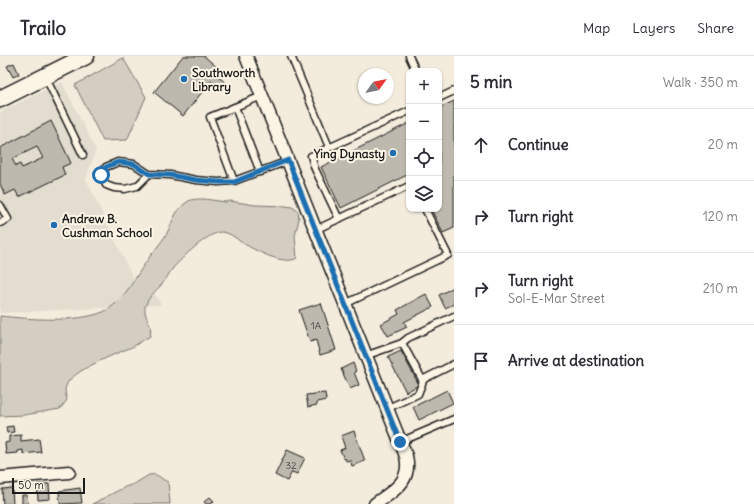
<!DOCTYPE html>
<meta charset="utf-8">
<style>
:root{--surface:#fff;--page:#f7f7f7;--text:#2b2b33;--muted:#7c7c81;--line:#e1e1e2}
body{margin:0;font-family:Delius,sans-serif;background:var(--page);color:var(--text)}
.controls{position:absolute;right:12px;top:12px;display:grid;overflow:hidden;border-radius:8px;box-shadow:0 1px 3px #0004}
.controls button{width:36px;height:36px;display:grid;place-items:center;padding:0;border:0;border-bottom:1px solid var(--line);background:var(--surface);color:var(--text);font:20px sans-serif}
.compass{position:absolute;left:358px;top:12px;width:36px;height:36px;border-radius:50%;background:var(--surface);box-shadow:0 1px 3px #0004;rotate:57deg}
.scale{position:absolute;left:12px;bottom:10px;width:73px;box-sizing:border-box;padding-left:4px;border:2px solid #1c1c1c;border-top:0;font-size:11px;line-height:14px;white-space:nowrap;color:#1c1c1c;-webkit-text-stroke:3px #fcf5e5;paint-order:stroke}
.stop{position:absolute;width:12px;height:12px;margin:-9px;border:3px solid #1f6fb2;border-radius:50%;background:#fff}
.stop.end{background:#1f6fb2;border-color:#fff;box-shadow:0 1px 4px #0008}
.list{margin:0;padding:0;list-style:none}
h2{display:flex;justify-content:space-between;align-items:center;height:52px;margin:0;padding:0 16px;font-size:17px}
h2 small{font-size:13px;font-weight:400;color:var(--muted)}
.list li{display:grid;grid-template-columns:26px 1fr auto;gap:12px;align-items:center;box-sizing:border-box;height:72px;padding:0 16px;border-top:1px solid var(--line)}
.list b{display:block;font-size:15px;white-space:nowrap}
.list p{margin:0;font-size:13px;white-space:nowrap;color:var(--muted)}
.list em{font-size:13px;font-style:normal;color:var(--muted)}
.icon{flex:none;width:22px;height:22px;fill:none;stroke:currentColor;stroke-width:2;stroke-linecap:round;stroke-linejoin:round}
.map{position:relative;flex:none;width:454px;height:448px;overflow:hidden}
header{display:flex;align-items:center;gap:24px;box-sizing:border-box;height:56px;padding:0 20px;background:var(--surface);border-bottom:1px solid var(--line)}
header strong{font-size:19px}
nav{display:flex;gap:22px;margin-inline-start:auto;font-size:14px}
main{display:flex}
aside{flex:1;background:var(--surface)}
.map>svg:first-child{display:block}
.built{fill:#e3ddcf}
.green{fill:#d3cec1;stroke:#78756e}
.building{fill:#beb9ae;stroke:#1c1c1c;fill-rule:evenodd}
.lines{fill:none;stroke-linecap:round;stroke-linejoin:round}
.service-casing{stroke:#1c1c1c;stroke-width:9}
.minor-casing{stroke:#1c1c1c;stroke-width:15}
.secondary-casing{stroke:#1c1c1c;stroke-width:19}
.service{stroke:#fcf5e5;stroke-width:6}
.minor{stroke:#fcf5e5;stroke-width:12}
.secondary{stroke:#fcf5e5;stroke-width:16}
.route{stroke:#1f6fb2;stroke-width:5}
.poi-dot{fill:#1f6fb2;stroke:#fcf5e5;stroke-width:1.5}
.labels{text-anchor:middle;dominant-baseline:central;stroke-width:4;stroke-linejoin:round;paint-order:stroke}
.number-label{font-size:10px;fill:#444340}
.poi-label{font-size:12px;font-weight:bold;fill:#1c1c1c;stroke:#fcf5e5;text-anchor:start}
</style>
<header>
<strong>Trailo</strong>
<nav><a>Map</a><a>Layers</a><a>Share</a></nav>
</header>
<main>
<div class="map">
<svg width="454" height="448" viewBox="0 0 454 448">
<rect width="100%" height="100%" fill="#f3ecdd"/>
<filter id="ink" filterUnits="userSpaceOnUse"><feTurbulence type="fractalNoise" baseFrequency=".025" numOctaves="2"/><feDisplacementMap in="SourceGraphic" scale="8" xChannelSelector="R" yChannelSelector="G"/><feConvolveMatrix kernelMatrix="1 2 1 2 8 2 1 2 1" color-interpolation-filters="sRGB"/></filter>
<g filter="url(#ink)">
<path class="built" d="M 62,26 L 96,94 L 86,123 L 133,222 L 142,215 L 161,249 L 0,257 L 0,56 Z"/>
<g class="green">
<path d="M 123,2 L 146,41 L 127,84 L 103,85 L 75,29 Z"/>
<path d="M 204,143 L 226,146 L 230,145 L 255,149 L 286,150 L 292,151 L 298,155 L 299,163 L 295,180 L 297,202 C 285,210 257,195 246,189 C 238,185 232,177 222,176 C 208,176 182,202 173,212 C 169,217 167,222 163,227 C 157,234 149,240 146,248 C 141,260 154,267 150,280 C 145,283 139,287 134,290 C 119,297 71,314 66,330 C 64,335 66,339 67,344 L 60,353 L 24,359 L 0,360 L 0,260 C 29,263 76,267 103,256 C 123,247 134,223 146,206 C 152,197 160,188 166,179 C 173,166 174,155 187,146 C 191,143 199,143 204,143 Z"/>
<path d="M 149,419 C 159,417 160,423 168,426 L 170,448 L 92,448 L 125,431 L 134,428 Z"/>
</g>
<g class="building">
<path d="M 183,0 L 204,0 L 219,13 L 215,18 L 226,27 L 220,34 L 211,25 L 183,60 L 154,36 Z"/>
<path d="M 14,7 L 19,18 L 13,21 L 7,10 Z"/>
<path d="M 454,45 L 454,172 L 443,177 L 431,153 L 439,153 L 439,52 Z"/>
<path d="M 51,65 L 71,107 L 62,111 L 65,119 L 19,141 L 15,134 L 5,139 L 0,128 L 0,92 ZM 37,91 L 43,102 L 22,112 L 20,108 L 16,110 L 12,103 Z"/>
<path d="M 409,67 L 409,118 L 341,152 L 321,111 Z"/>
<path d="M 454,231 L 454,248 L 445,252 L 439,239 Z"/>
<path d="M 426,238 L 433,251 L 404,266 L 407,271 L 388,280 L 381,268 L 399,258 L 397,254 Z"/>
<path d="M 321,247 L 336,294 L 320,299 L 316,284 L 310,286 L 299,254 Z"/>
<path d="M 401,295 L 419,329 L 406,336 L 388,301 Z"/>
<path d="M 353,307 L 356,315 L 354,316 L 359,329 L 350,333 L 341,313 Z"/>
<path d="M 447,334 L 453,347 L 419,364 L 413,351 Z"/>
<path d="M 325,337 L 326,344 L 317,346 L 317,349 L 308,351 L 306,339 Z"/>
<path d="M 13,370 L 14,376 L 7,377 L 6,371 Z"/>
<path d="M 354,375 L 365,405 L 352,410 L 350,404 L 346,405 L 345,402 L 344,403 L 340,394 L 345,392 L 341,380 Z"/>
<path d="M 21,379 L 21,385 L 39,383 L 41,396 L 23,398 L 23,394 L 18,395 L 18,397 L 6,398 L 5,387 L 9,386 L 9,380 Z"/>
<path d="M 287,394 L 305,402 L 297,418 L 292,416 L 287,425 L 275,419 Z"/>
<path d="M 37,428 L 49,428 L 50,443 L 38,444 Z"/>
<path d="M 12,432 L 13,448 L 3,448 L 2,433 Z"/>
<path d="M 80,432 L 82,447 L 60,448 L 59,435 Z"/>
<path d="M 22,439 L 27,439 L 28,448 L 22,448 Z"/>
<path d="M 210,441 L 214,445 L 211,448 L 206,448 L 204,446 Z"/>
</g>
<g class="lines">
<defs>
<g id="service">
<path d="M 291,0 L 329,91"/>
<path d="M 409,0 L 416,15"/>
<path d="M 46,22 L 83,99"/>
<path d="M 439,42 L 454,35"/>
<path d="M 235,51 L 260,116"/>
<path d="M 149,118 L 137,130 L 125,133 L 114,132 L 106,129 L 101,119 L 106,111 L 118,106 L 134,108 L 149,118 L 170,119 L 196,124 L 218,126 L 234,125 L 288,105"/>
<path d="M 234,125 L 210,61 L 262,40"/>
<path d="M 0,149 L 8,163 L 0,167"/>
<path d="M 339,163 L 315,113 L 311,100 L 409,55"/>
<path d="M 315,174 L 409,130"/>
<path d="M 345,248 L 448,199 L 425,153"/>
<path d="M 365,300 L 402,287"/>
<path d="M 422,324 L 454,308"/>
<path d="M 386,353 L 418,338 L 423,325 L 402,287 L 408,282 L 454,260"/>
<path d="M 400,386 L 454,363"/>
</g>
<g id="minor">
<path d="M 246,0 L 406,400 C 412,426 393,435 375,448"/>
<path d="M 0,422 L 69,416"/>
</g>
<path id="secondary" d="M 0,43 L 86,0"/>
</defs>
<use href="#service" class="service-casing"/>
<use href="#minor" class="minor-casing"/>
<use href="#secondary" class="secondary-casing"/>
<use href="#service" class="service"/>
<use href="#minor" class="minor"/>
<use href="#secondary" class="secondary"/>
</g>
</g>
<g class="lines" filter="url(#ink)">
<path class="route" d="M 101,119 L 106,111 L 118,106 L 134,108 L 149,118 L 170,119 L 196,124 L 218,126 L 234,126 L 288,104 L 400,386"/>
</g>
<g class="poi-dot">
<circle cx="184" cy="23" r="4"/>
<circle cx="393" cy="97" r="4"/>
<circle cx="54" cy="169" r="4"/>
</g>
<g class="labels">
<g class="number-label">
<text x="316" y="269">1A</text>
<text x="291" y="409">32</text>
</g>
<g class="poi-label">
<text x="192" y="16">Southworth<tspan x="192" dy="14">Library</tspan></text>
<text x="385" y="97" text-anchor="end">Ying Dynasty</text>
<text x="62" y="162">Andrew B.<tspan x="62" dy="14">Cushman School</tspan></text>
</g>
</g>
</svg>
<div class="controls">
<button>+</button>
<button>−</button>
<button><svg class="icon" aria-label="locate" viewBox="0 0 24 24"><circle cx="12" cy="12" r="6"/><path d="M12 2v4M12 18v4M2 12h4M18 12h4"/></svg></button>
<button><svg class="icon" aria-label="layers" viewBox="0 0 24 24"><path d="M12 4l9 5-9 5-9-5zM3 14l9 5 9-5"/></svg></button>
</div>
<svg class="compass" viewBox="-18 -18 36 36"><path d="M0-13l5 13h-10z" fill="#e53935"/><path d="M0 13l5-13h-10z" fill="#7c7c81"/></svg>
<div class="scale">50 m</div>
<div class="stop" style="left:101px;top:119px"></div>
<div class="stop end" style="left:400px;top:386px"></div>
</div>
<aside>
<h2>5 min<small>Walk · 350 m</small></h2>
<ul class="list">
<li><svg class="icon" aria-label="ahead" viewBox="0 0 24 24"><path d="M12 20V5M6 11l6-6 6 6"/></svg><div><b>Continue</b></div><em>20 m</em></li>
<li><svg class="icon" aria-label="right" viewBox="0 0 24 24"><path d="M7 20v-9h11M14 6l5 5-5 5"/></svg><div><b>Turn right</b></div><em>120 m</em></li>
<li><svg class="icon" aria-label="right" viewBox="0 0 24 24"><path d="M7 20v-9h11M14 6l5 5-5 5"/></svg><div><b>Turn right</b><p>Sol-E-Mar Street</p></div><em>210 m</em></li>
<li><svg class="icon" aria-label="arrive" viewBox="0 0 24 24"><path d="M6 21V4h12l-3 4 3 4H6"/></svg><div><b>Arrive at destination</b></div></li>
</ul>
</aside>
</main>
